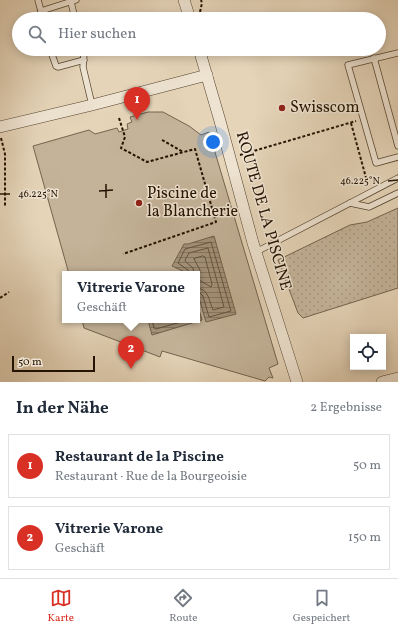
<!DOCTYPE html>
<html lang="de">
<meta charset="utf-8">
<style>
:root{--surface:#fff;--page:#f2f2f3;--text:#1f2937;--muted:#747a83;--line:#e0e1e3;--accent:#d93025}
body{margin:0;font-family:Vollkorn,serif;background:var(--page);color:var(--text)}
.controls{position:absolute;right:12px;bottom:12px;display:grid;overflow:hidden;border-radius:0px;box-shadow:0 2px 10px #0003}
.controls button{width:36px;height:36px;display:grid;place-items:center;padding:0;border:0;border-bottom:1px solid var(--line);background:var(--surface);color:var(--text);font:20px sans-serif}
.scale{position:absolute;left:12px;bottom:10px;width:83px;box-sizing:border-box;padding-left:4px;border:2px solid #251301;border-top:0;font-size:11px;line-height:14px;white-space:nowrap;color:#251301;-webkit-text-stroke:3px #eee3d1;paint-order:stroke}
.you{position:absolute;left:213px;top:142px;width:14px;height:14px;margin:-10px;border:3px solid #fff;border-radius:50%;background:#1a73e8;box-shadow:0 0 0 6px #1a73e833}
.badge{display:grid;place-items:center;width:26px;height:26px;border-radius:50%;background:var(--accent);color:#fff;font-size:13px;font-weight:700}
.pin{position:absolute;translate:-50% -33px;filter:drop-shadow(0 1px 2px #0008)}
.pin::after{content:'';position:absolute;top:21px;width:14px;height:12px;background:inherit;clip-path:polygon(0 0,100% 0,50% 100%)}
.popup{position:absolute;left:62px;top:271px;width:138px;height:52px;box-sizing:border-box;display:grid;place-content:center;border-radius:0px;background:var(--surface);filter:drop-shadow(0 1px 3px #0005);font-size:13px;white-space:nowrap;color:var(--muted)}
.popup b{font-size:15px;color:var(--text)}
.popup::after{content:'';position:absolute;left:50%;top:100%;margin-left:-8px;border:8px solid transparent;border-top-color:var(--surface)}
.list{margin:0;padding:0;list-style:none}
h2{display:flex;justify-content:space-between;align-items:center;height:52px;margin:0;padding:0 16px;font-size:17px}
h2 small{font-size:13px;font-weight:400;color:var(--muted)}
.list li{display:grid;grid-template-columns:26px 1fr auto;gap:12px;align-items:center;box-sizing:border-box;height:64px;margin:0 8px 8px;padding:0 8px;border:1px solid var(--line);border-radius:0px}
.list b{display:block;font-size:15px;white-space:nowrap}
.list p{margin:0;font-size:13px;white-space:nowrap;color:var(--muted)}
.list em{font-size:13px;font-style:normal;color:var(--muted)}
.icon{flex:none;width:22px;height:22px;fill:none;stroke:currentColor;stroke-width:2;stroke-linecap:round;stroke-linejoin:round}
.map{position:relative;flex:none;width:398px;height:382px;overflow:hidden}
.search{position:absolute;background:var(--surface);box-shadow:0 2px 10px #0003;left:12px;right:12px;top:12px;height:44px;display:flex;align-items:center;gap:10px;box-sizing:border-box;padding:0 14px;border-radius:22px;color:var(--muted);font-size:15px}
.sheet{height:196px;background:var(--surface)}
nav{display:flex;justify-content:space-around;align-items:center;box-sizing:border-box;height:56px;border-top:1px solid var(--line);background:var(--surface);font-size:11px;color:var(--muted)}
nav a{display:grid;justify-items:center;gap:2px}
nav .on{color:var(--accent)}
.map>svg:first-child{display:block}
.grass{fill:url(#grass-dots);stroke:#74634d}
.garden{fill:#c4b399;stroke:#74634d}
.water{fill:url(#water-rules);stroke:#715f4a}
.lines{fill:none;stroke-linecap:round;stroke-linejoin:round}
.shore{stroke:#64523e;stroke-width:1}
.service-casing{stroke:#55432f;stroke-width:7}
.minor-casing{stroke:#55432f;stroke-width:12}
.path{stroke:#251301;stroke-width:2;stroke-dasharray:3 2;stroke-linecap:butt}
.service{stroke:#eee3d1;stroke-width:5.5}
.minor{stroke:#eee3d1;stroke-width:11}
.ticks{fill:none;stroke:#251301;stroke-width:1.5}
.poi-dot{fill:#8f2418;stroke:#eee3d1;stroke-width:1.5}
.labels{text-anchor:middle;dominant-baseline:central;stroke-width:3;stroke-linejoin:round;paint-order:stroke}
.poi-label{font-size:16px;fill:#251301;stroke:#eee3d1;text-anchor:start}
.street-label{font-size:16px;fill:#251301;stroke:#eee3d1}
.ticks-label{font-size:10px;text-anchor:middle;fill:#251301;stroke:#eee3d1;stroke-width:3;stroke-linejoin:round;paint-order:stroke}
</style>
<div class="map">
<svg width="398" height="382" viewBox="0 0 398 382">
<defs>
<pattern id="grass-dots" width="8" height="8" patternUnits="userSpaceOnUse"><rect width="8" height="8" fill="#c4b399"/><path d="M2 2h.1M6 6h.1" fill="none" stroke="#a89982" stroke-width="1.8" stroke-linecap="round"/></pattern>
<pattern id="water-rules" width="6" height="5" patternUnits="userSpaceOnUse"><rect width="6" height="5" fill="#a4927a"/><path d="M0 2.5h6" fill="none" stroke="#857662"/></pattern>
</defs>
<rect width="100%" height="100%" fill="#e5d4b8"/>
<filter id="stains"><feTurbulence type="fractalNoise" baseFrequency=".005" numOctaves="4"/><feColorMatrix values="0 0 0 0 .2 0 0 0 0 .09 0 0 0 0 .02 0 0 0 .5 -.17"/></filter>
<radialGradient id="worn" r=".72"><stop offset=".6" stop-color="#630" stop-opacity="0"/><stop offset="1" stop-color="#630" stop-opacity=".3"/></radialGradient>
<path class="grass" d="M 398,208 L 398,288 L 303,318 L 298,313 L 278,260 L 350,225 L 367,222 Z"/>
<path class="garden" d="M 148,112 L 163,112 L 189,126 L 201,135 L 209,132 L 278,364 L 269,368 L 273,378 L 269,377 L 265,381 L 162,351 L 160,357 L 84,328 L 82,320 L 197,320 L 197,274 L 69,274 L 33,146 L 89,130 L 95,134 L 117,128 L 119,132 L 128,129 L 127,124 L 132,122 L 130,117 Z"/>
<g class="water">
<path d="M 214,236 L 236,314 L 206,322 L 197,291 L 197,274 L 189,274 L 172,266 L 184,244 L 188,244 Z"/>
<path d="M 197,303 L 202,320 L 152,335 L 148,320 L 197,320 Z"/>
</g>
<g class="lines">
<g class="shore">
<path d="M 203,256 L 205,257 L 212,284 L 211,287 L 199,280 L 200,270 L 194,259 Z"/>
<path d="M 189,274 L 188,270 L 178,263 L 185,249 L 211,242 L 231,311 L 209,317 L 203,296 L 200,293 L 197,293"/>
<path d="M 194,274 L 193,268 L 186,262 L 185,260 L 189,253 L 208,248 L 224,307 L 213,310 C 209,301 209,289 197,288"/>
<path d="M 152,320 L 154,328 L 156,329 L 188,320"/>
</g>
<defs>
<g id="service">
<path d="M 38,0 L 41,11 L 76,0"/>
<path d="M 71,2 L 75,19"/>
<path d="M 41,11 L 43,19"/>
<path d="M 50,49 L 56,66 L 58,67 L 84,60"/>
<path d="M 83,49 L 84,54 L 83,67 L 92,105"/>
<path d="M 398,53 L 348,65 L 376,163 L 398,157"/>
<path d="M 374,58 L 398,146"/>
<path d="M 350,203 L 369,207 L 398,193"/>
<path d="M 256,252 L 398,178"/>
</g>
<g id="minor">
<path d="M 184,0 L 190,19"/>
<path d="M 199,49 L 220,121 L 253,243 L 297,382"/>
<path d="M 0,127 L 92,105 L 207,75"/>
<path d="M 382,382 L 398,378"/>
</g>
</defs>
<use href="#service" class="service-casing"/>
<use href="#minor" class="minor-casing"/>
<g class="path">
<path d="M 200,12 L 202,3 L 201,0"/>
<path d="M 119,118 L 125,137 L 121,148 L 147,162 L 195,149 L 216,222 L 123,254"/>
<path d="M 351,123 L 368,185"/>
<path d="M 1,138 L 5,154 L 5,207"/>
<path d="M 162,140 L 183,152"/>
<path d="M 240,155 L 356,121"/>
<path d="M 0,298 L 9,292"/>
</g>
<use href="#service" class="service"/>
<use href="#minor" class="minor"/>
</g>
<path class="ticks" d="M 388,181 L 398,180M 106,184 L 106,198M 99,191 L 113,190M 0,194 L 10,194"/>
<g class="poi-dot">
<circle cx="282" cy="108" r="4"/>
<circle cx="139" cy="203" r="4"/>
</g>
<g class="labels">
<g class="poi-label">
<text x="290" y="108">Swisscom</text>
<text x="147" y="194">Piscine de<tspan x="147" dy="18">la Blancherie</tspan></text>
</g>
<g class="street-label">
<text transform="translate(263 211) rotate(74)">ROUTE DE LA PISCINE</text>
</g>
</g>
<g class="ticks-label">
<text x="360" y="184">46.225°N</text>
<text x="38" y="197">46.225°N</text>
</g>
<rect width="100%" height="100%" filter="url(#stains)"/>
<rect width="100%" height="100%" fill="url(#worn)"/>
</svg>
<div class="controls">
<button><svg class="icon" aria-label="locate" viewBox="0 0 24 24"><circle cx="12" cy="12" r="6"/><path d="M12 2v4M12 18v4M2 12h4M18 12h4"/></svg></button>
</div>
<div class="scale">50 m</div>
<div class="you"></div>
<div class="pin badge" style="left:137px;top:120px">1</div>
<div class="pin badge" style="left:131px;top:369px">2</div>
<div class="popup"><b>Vitrerie Varone</b>Geschäft</div>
<div class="search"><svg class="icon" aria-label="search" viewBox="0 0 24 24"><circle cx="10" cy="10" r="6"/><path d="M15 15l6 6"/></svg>Hier suchen</div>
</div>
<section class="sheet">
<h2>In der Nähe<small>2 Ergebnisse</small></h2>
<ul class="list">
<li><span class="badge">1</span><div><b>Restaurant de la Piscine</b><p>Restaurant · Rue de la Bourgeoisie</p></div><em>50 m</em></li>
<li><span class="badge">2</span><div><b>Vitrerie Varone</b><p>Geschäft</p></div><em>150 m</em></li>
</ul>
</section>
<nav>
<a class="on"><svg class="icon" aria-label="map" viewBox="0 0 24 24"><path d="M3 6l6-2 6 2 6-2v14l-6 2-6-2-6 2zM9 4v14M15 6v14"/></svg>Karte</a>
<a><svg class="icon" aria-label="directions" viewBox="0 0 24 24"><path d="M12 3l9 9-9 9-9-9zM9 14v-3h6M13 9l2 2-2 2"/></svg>Route</a>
<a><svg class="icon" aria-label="saved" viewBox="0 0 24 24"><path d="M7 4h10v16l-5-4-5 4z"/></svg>Gespeichert</a>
</nav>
